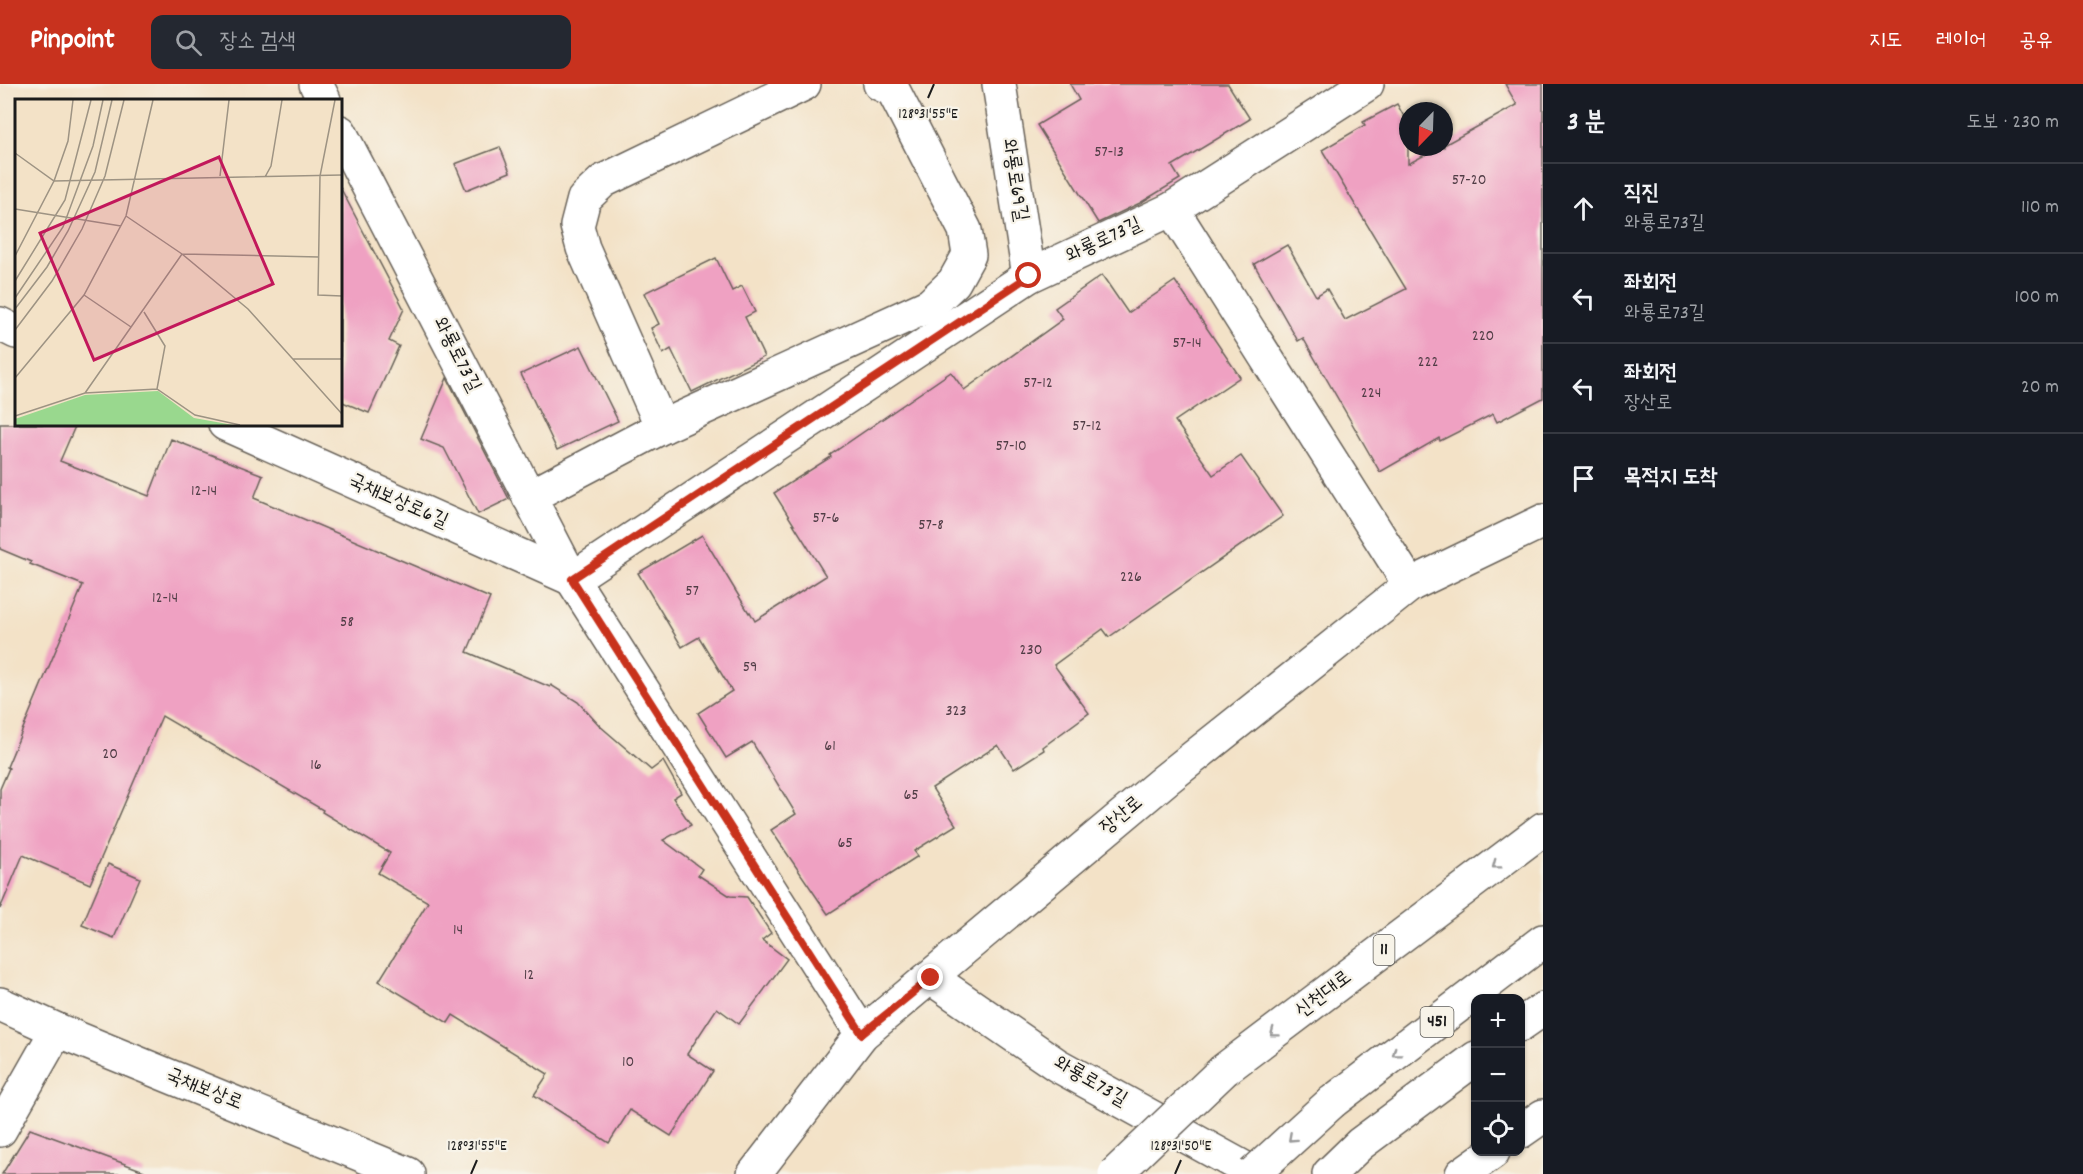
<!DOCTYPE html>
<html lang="ko">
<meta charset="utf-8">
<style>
:root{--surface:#171b24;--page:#242831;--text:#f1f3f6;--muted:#9ea1a6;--line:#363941;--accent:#c8321e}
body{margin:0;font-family:Dekko,"Poor Story",sans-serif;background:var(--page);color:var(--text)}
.controls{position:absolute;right:18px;bottom:18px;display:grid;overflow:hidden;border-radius:12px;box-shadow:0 2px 4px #0004}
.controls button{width:54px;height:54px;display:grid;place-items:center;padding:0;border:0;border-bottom:2px solid var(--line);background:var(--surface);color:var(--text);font:30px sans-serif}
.compass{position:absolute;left:1399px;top:18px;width:54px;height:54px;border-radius:50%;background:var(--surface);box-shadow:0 2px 4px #0004;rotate:203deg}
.stop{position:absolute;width:18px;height:18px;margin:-14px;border:4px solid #c8321e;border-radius:50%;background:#fff}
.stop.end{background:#c8321e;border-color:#fff;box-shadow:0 2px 6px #0008}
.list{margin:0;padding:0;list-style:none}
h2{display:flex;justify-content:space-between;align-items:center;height:78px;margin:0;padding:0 24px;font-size:26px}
h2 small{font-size:20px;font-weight:400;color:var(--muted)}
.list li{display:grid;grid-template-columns:39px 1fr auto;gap:18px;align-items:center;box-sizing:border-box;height:90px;padding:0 24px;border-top:2px solid var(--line)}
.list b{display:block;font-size:22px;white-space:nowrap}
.list p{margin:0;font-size:20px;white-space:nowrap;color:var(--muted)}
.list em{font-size:20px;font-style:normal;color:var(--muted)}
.icon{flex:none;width:33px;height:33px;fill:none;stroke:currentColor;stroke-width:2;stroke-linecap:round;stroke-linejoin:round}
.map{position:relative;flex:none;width:1543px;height:1090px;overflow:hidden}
header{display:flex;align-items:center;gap:36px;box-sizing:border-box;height:84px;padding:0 30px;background:var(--accent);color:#fff}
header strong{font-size:28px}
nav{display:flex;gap:33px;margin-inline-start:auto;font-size:21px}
.search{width:420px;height:54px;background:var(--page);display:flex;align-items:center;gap:15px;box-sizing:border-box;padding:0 21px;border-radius:12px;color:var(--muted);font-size:22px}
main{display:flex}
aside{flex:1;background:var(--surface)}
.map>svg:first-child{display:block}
.building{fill:#efa1c2}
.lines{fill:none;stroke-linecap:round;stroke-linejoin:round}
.minor-casing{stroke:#676158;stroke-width:36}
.major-casing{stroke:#676158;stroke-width:36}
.highway-casing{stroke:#676158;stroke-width:36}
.minor{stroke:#fff;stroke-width:33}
.major{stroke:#fff;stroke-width:33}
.highway{stroke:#fff;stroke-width:33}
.highway-bridge-casing{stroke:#676158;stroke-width:36;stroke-linecap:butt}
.highway-bridge{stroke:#fff;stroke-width:33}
.oneway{stroke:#999}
.route{stroke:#c8321e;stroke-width:8}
.ticks{fill:none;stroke:#1c1c1c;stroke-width:2}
.labels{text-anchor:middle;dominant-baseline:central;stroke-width:4.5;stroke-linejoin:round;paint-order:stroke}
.number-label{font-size:16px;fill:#513d46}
.shield{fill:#f7f3e8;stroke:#5e5c59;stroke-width:1.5}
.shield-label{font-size:18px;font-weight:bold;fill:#1c1c1c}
.street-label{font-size:20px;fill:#1c1c1c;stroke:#f7f3e8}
.inset-road{fill:none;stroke:#9d9383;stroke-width:1.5}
.view{fill:#c2185b;fill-opacity:0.15;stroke:#c2185b;stroke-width:3}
.inset-edge{fill:none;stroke:#1c1c1c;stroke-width:3}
.ticks-label{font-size:15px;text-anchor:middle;fill:#1c1c1c;stroke:#f7f3e8;stroke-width:4.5;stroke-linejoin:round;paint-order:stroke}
</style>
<header>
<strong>Pinpoint</strong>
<div class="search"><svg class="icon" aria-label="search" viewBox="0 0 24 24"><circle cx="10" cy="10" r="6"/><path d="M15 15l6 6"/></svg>장소 검색</div>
<nav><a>지도</a><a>레이어</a><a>공유</a></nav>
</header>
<main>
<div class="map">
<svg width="1543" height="1090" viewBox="0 0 1543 1090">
<rect width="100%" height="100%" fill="#f7f3e8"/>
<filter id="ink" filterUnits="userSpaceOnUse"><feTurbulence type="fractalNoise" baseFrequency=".0167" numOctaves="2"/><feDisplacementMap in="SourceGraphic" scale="12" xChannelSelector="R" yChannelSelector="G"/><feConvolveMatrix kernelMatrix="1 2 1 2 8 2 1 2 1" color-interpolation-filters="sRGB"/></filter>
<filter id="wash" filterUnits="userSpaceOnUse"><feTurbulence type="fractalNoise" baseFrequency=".008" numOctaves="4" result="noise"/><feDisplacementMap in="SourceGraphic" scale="24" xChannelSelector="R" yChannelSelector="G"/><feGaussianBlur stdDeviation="1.35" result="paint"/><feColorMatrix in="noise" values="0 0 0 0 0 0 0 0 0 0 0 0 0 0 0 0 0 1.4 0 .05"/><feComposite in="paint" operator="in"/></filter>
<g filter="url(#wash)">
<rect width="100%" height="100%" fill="#f3e2c7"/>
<g id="blocks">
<g class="building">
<path d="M 1070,0 L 1228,0 L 1250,35 L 1172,82 L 1180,95 L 1140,119 L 1098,139 L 1037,41 L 1079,16 Z"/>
<path d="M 1505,0 L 1543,0 L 1543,314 L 1497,338 L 1493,330 L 1440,357 L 1439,354 L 1380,388 L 1303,254 L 1298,257 L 1254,180 L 1287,161 L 1316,212 L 1327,205 L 1345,236 L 1406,205 L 1322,66 L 1365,41 L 1363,38 L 1397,20 L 1408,40 L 1408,80 L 1440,63 L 1444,63 L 1444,61 L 1517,21 Z"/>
<path d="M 500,63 L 510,88 L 466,106 L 455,80 Z"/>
<path d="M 340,103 L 404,225 L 389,257 L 399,262 L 369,329 L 340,317 Z"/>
<path d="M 716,174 L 732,207 L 742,202 L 755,228 L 745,233 L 764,273 L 692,308 L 671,265 L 663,270 L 651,244 L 659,240 L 644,209 Z"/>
<path d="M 1102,191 L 1128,229 L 1175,197 L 1240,293 L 1175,337 L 1213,391 L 1241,372 L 1283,432 L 1109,553 L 1103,545 L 1054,581 L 1089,629 L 1043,663 L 1044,666 L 1014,685 L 998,661 L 932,704 L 956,741 L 914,767 L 918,772 L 828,830 L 771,746 L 796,730 L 752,658 L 726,674 L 698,629 L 732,607 L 699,553 L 682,563 L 638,489 L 702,451 L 749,529 L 750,528 L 755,537 L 826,492 L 774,409 L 831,373 L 830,371 L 951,288 L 964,306 L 1063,235 L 1055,224 Z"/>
<path d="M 581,262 L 618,337 L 557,366 L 521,290 Z"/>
<path d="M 447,294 L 509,415 L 478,430 L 444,364 L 421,355 Z"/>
<path d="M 0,340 L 76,340 L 60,377 L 149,412 L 171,355 L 263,391 L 254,414 L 490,514 L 467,568 L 550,603 L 551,601 L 578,618 L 600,642 L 651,686 L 663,677 L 681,709 L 673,714 L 691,741 L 663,756 L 702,785 L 698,791 L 730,812 L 747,813 L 771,849 L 762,856 L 787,875 L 739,940 L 717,924 L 687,970 L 713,987 L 671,1052 L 630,1026 L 609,1059 L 534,1011 L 548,990 L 453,931 L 448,939 L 379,897 L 428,818 L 378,789 L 390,769 L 322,728 L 323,726 L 162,632 L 90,800 L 23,771 L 0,825 L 0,705 L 9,684 L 7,683 L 83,501 L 30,480 L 31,478 L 0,465 Z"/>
<path d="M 108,780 L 140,794 L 114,854 L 82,841 Z"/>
<path d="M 30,1045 L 144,1087 L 143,1090 L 2,1090 Z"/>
</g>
</g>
</g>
<g filter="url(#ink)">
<use href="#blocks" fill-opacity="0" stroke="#676158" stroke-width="1.5"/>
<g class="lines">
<defs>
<g id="minor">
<path d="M 316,0 L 324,16"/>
<path d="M 999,0 L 1029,192"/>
<path d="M 340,48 L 572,495 L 862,950"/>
<path d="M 1172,125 L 1410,501"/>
<path d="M 0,240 L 16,248"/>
<path d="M 225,340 L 572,495 L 1029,192 L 1172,125 L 1367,0"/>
<path d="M 662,343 L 583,164 L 577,142 L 584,115 L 603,97 L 804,0"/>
<path d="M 529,413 L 662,343 L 930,221 L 954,198 L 969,171 L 965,146 L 893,6 L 880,0"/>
<path d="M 931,894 L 1057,981 L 1255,1090"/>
<path d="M 0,1046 L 57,946"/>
</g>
<g id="major">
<path d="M 0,920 L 57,946 L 408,1090"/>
<path d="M 754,1090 L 862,950 L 1165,696 L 1410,501 L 1543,437"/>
</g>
<g id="highway">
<path d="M 1520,941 L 1543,925"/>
<path d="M 1224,986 L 1543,745"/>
<path d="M 1332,1018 L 1543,857"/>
<path d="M 1520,1048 L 1543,1032"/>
<path d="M 1329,1090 L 1360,1060 L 1476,974"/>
<path d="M 1462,1090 L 1493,1068"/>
</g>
</defs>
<use href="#minor" class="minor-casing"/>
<use href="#major" class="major-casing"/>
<use href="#highway" class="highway-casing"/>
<use href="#minor" class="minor"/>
<use href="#major" class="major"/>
<use href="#highway" class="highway"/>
<defs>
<g id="highway-bridge">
<path d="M 1115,1090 L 1224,986"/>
<path d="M 1253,1090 L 1332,1018"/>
</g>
</defs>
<use href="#highway-bridge" class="highway-bridge-casing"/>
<use href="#highway-bridge" class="highway-bridge"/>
</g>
<defs><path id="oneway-chevron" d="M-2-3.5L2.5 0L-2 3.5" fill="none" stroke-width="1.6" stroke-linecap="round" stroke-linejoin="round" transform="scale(1.5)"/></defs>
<g class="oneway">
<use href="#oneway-chevron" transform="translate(1496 781) rotate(143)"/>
<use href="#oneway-chevron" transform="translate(1274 949) rotate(143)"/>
<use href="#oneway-chevron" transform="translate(1396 969) rotate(143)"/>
<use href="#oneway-chevron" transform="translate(1292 1054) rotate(138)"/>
</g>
</g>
<g class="lines" filter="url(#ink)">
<path class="route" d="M 931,894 L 862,950 L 572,495 L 1029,192"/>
</g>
<path class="ticks" d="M 928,14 L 934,0M 471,1090 L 477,1076M 1175,1090 L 1181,1076"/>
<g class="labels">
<g class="number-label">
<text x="1109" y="68">57-13</text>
<text x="1469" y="96">57-20</text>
<text x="1483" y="252">220</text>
<text x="1187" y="259">57-14</text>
<text x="1428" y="278">222</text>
<text x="1038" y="299">57-12</text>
<text x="1371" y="309">224</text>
<text x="1087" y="342">57-12</text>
<text x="1011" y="362">57-10</text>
<text x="204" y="407">12-14</text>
<text x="826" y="434">57-6</text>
<text x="931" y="441">57-8</text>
<text x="1131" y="493">226</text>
<text x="692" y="507">57</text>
<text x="165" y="514">12-14</text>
<text x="347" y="538">58</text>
<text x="1031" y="566">230</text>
<text x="750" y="583">59</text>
<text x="956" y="627">323</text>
<text x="830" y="662">61</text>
<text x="110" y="670">20</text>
<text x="316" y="681">16</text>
<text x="911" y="711">65</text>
<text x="845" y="759">65</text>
<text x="458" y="846">14</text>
<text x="529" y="891">12</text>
<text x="628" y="978">10</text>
</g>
<g class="shield">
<rect x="1373.5" y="851" width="21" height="30" rx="4.5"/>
<rect x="1420.5" y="923" width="33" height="30" rx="4.5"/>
</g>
<g class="shield-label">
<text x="1384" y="866">11</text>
<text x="1437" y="938">451</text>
</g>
<g class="street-label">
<text transform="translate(1014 96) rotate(81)">와룡로69길</text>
<text transform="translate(1104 157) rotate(-25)">와룡로73길</text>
<text transform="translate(456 271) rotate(63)">와룡로73길</text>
<text transform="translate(398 418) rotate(24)">국채보상로6길</text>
<text transform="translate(1122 732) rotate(-40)">장산로</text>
<text transform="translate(1324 911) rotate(-37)">신천대로</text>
<text transform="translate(1090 998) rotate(30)">와룡로73길</text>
<text transform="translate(204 1006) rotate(22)">국채보상로</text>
</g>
</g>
<g transform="translate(15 15)">
<rect width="327" height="327" fill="#f3e2c7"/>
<path d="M 143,292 L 179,319 L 218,326 L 0,326 L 0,320 L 70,296 Z" fill="#99d88e"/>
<path class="inset-road" d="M 320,1 L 305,77 L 303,196 L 327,197M 0,54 L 39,82 L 53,42 L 58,1M 205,77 L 214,1M 250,78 L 256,67 L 267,1M 0,110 L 106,127M 111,117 L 167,155 L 233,210 L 327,315M 0,157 L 39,82 L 327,76M 0,182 L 50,101 L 76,1M 69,196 L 116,228M 0,199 L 48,128 L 78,47 L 88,1M 0,210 L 32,168 L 53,132 L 80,73 L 97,1M 129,213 L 150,247 L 142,290M 0,231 L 37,182 L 67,130 L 90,77 L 109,1M 278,260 L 327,260M 0,279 L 69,196 L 111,117 L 138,1M 70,294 L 167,155 L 304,158M 0,317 L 70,294 L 142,290 L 180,316 L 225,326"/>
<path class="view" d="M 204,58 L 258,185 L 79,261 L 25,134 Z"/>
<rect width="327" height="327" class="inset-edge"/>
</g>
<g class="ticks-label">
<text x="928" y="34">128°31'55"E</text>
<text x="477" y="1066">128°31'55"E</text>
<text x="1181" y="1066">128°31'50"E</text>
</g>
</svg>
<div class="controls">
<button>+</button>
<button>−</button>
<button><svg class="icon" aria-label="locate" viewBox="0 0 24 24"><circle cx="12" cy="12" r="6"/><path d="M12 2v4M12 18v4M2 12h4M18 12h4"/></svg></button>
</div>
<svg class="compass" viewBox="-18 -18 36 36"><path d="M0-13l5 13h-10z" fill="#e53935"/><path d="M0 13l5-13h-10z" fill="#9ea1a6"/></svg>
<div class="stop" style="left:1029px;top:192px"></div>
<div class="stop end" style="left:931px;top:894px"></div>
</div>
<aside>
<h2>3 분<small>도보 · 230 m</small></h2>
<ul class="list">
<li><svg class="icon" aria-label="ahead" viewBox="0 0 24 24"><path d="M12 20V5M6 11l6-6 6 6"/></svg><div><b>직진</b><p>와룡로73길</p></div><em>110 m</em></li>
<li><svg class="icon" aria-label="left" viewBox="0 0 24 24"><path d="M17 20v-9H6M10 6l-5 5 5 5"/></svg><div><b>좌회전</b><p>와룡로73길</p></div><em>100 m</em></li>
<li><svg class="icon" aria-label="left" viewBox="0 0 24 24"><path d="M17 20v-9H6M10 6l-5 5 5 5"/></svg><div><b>좌회전</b><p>장산로</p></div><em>20 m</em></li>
<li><svg class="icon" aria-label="arrive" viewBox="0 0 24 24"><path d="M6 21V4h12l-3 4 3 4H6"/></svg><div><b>목적지 도착</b></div></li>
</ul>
</aside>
</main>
